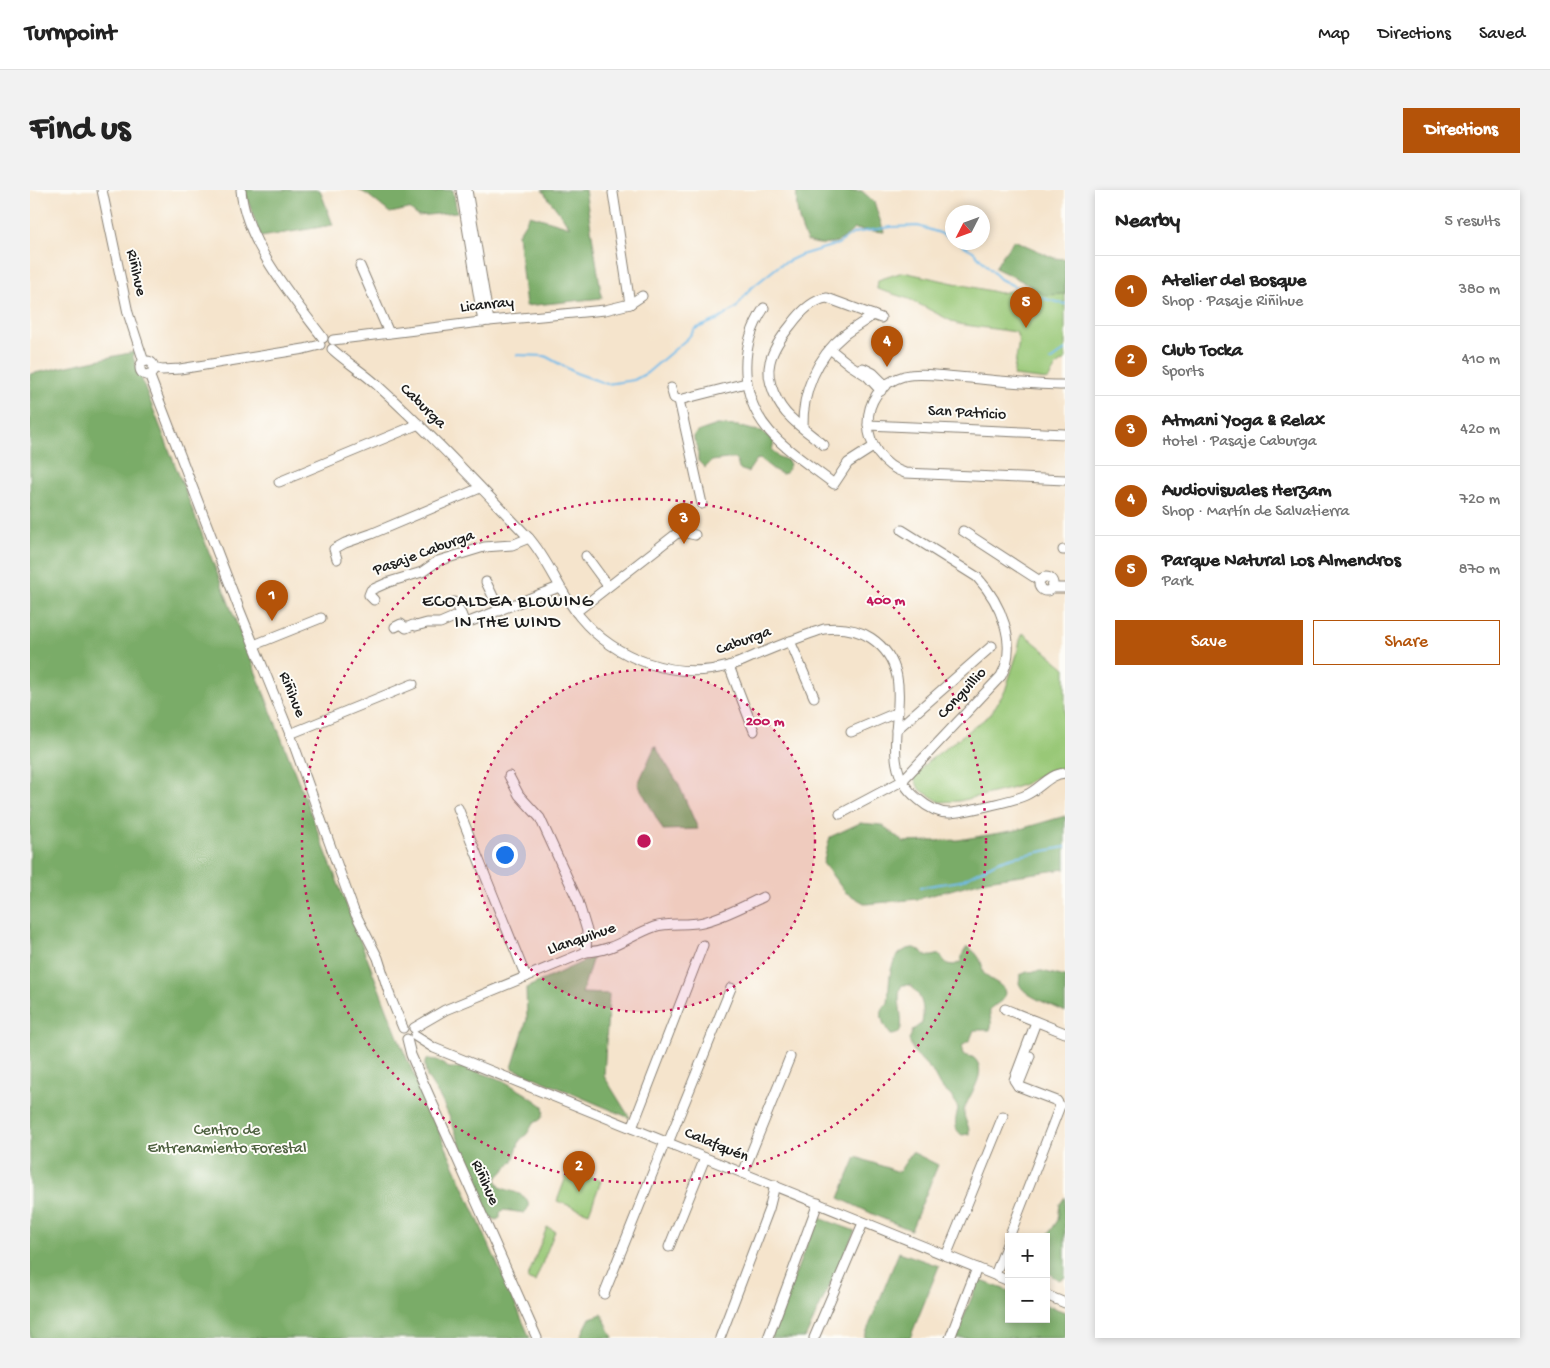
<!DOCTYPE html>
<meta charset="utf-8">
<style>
:root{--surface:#fff;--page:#f2f2f2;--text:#222;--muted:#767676;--line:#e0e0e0;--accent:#b45309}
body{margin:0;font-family:"Gochi Hand",sans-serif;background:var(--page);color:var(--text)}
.controls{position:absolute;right:15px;bottom:15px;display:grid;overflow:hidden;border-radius:0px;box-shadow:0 2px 8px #0003}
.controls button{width:45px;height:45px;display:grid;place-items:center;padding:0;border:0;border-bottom:1px solid var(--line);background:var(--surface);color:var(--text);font:25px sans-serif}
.compass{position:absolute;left:915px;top:15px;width:45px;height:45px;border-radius:50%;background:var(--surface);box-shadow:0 2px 8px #0003;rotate:228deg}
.you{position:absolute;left:474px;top:664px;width:18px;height:18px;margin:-12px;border:4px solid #fff;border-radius:50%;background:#1a73e8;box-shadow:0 0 0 8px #1a73e833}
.badge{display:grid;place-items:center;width:32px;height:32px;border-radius:50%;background:var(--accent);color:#fff;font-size:16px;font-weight:700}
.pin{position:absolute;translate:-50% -41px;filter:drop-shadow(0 1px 2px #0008)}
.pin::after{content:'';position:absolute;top:26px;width:18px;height:15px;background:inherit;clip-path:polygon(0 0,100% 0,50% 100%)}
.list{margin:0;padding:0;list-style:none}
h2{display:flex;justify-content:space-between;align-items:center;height:65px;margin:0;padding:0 20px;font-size:21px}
h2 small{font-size:16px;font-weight:400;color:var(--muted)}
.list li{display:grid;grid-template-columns:32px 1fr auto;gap:15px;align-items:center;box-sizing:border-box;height:70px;padding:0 20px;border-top:1px solid var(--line)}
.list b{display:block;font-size:19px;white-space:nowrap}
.list p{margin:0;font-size:16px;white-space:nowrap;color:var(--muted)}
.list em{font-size:16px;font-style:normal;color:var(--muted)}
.actions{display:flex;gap:10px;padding:15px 20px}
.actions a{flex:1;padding:11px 0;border:1px solid var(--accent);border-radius:0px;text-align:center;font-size:18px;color:var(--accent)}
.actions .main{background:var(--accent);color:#fff}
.map{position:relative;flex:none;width:1035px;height:1148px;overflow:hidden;border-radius:0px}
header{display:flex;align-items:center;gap:30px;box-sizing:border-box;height:70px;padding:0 25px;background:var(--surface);border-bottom:1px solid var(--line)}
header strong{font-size:24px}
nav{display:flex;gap:28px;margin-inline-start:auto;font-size:18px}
.intro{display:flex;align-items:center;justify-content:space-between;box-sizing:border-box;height:120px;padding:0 30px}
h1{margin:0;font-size:35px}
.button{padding:12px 22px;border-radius:0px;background:var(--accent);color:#fff;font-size:18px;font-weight:700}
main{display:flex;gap:30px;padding:0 30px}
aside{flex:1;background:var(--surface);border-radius:0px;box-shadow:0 2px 8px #0003}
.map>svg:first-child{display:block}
.green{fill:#99c877;stroke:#5a724a}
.forest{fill:#7aac68;stroke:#4b6442}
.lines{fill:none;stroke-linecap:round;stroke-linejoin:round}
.stream{stroke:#71bbea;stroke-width:2}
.minor-casing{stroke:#888074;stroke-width:11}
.minor{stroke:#fff;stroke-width:9}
.ring{fill:none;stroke:#c2185b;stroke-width:2.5;stroke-dasharray:2.5 5}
.labels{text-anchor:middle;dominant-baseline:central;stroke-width:4;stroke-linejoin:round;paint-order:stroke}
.street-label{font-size:16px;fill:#1c1c1c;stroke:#fdfcf7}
.park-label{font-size:16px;fill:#4e6140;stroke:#fdfcf7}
.neighbourhood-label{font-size:18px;letter-spacing:1px;fill:#1c1c1c;stroke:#fdfcf7}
.centre{fill:#c2185b;stroke:#fdfcf7;stroke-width:2.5}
.ring-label{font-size:15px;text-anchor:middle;font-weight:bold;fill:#c2185b;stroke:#fdfcf7;stroke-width:4;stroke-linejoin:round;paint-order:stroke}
</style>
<header>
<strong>Turnpoint</strong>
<nav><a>Map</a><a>Directions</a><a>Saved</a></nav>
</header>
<div class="intro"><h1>Find us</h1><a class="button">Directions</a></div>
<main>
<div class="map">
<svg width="1035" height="1148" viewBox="0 0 1035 1148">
<rect width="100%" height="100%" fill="#fdfcf7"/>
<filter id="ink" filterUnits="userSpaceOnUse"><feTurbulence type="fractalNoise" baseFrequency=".02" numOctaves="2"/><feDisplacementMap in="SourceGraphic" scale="10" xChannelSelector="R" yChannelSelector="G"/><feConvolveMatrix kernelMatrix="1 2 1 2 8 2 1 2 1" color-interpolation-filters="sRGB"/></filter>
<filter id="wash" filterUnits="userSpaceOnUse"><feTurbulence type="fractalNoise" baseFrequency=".0096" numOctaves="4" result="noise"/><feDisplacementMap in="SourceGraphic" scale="20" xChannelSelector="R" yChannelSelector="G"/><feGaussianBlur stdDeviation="1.12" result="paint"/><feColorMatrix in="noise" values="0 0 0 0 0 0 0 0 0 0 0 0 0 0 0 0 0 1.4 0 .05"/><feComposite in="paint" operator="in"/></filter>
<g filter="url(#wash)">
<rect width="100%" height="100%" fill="#f5e4cc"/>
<g class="green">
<path d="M 873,82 L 970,103 L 1024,93 L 1035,86 L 1035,170 L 1027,175 L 1018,190 L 983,186 L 989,151 L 986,142 L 927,134 L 879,109 L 847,99 L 848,90 Z"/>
<path d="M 993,443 L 1035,478 L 1035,576 L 1014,583 L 995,594 L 980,599 L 929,611 L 910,612 L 889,599 L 884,587 L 897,572 L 960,525 L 975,501 L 987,464 L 990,450 Z"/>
<path d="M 539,979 L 571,991 L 559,1023 L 527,1011 Z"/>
<path d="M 517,1037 L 525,1041 L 505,1092 L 497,1089 Z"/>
</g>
<g class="forest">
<path d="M 214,0 L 290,0 L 303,35 L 231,47 Z"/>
<path d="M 329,0 L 399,0 L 406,3 L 408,0 L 423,0 L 427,22 L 388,26 L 379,19 L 360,23 L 338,5 Z"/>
<path d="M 512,0 L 555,0 L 572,108 L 496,116 L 488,44 L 500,25 L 540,37 Z"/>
<path d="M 767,0 L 832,1 L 844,12 L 854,42 L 824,39 C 810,54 797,58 777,51 C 769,35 765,18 767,0 Z"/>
<path d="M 984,50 L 1024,68 L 1035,69 L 1035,104 L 1015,105 L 990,90 L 965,78 L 973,65 Z"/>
<path d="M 104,162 L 103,167 L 371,855 L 500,1148 L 0,1148 L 0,184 Z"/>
<path d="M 687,235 L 708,236 L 723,240 L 732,241 L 744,251 L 742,260 L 749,267 L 757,270 L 760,274 L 756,283 L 752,284 L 744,280 L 730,269 L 726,270 L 718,282 L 709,279 L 707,271 L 704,268 L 682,271 L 675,278 L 668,271 L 668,257 L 664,250 L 664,245 L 667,242 Z"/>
<path d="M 625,556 L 648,593 L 668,639 L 633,640 L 608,594 Z"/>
<path d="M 1035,626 L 1035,679 L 956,690 L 888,709 L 836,714 L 815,702 L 793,673 L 800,647 L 830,633 L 852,635 L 874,652 L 928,650 L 987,640 Z"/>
<path d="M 937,757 C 944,760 950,767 952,775 C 953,780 951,777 953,782 C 959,793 983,794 972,811 C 969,814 963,815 961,818 C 957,824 964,831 960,840 L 944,840 L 940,850 C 934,853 930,856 933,864 C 936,867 940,865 944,868 C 960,883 937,906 934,921 C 933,929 940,935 939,944 L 932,945 C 922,938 926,929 928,918 L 921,906 L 910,896 L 902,881 L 884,862 L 879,850 L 883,840 L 892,833 C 895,817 892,806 880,795 L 872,795 C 862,809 883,845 861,845 C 853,835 846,822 858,813 C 860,795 856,762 882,758 C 890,757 892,766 899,766 C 903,767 906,764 910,765 L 917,774 L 924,775 L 931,772 L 933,763 Z"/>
<path d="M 563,767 L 552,803 L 579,804 L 574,886 L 600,928 L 482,878 L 497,829 L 496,798 Z"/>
<path d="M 1012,781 L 1035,787 L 1035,822 C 1024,815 993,807 989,793 C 989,793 990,786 990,785 L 997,782 Z"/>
<path d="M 398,869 L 407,870 L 419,878 L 437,878 L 472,890 L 496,904 L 513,916 C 515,924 513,931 504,932 L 497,944 L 490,950 L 483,971 L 466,989 L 470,997 C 479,1002 508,1004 495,1023 L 473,1020 L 470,1023 L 470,1028 L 466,1030 L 458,1026 L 456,1020 L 450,1013 L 441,991 L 432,959 L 419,926 L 411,909 L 397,887 L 395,877 L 395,872 Z"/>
<path d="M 882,962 L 908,975 L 881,1040 L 849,1027 L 809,1008 L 826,967 L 869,982 Z"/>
<path d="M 1035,1007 L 1035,1087 L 1029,1090 L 1022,1086 L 1016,1079 L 1016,1048 L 1028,1030 L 1030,1014 Z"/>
<path d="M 787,1027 L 825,1041 L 775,1148 L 741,1148 Z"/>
<path d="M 869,1062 L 909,1076 L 880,1148 L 834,1148 Z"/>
<path d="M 949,1090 L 979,1101 L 979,1129 L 1016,1129 L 1016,1115 L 1035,1122 L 1035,1148 L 925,1148 Z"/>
<path d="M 572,1124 L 583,1148 L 550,1148 L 560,1128 Z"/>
</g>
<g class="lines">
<g class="stream">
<path d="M 927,52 L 943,61 L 970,89 L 1004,106 L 1035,114"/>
<path d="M 487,165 L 515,166 L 546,183 L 577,194 L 604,190 L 617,183 L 658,148 L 665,139 L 689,129 L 706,118 L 720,99 L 750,75 L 771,65 L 808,54 L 824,43 L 861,37 L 888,36 L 910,43 L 922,49"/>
<path d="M 1020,171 L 1035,160"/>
<path d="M 891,697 L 930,691 L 967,672 L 983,667 L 1035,657"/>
</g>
</g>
</g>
<g filter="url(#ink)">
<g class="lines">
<defs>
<g id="minor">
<path d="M 72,0 L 98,123 L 114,172"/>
<path d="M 211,0 C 215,52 263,108 293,148"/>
<path d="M 431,0 L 453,132"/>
<path d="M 437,0 L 459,131"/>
<path d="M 583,3 L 600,114"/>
<path d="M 330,76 L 359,143"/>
<path d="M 734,118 C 706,161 710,216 749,251 C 766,267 786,280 804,294 L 818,273 L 843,257"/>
<path d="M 303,150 L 459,131 L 575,120 L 600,114 L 612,106"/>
<path d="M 302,159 C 316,172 333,182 347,195 C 400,243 449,296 499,348 C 520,372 530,403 550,427 C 585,469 645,491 698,476 C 708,474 717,469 726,465 C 749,456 771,446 794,439 C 810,437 827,439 841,448 C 902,489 834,567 888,609 C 896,616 908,623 919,623 C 929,623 987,610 996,605 C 1010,599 1019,584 1035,583"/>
<path d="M 800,159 L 820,175 L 837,186 L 851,201"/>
<circle cx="117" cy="178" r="7"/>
<path d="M 123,178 L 132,180 L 150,179 L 274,159 L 290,155"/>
<path d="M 833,178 L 843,183 L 856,196"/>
<path d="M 119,184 L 210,421 L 260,544 L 324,721 L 348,768 L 360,806 L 373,838"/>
<path d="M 1035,195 C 999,195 963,190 928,187 C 911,186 891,182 874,186 C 824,200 828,267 875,283 L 1035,290"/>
<path d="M 641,198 L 644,208 L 649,210 L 716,193"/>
<path d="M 649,210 L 672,314"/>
<path d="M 838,235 L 1035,244"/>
<path d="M 773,237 C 772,202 787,167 814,145 C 823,138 834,132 843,125"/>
<path d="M 794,255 C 783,246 771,238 761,228 C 748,216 735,191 740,172 C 743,159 752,146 761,135 C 769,124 782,110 797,108 L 851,128"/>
<path d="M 249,292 L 389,234"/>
<path d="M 933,341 L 1010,391"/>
<path d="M 1033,360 L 1035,360"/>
<path d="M 556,366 L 578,396"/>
<path d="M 307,369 L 304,359 L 315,353 L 341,344 L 450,298"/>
<circle cx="1016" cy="394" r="7"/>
<path d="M 456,392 L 470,421"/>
<path d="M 1021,398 L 1035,398"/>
<path d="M 344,410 L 339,405 L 341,400 L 359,392 L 392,382 L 408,371 L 454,357 L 482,355 L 499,348"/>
<path d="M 424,412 L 431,424"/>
<path d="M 546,422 L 646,344 L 652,342 L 665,345"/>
<path d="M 365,437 L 371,434 L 376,438 L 383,435 L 386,436 L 397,433 L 410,433 L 431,424 L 434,431 L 439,432 L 529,397"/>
<path d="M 760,451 L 784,507"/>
<path d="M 224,455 L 291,428"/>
<path d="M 699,476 L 724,541"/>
<path d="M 866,540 L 962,456"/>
<path d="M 821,542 L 868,522"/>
<path d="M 260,544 L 383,494"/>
<path d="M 479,586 L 489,605 L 510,628 L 548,711 L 557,741 L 556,762"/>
<path d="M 428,618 L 496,787"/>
<path d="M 810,624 L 872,591 L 971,486 C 989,454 970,412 947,387 L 872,340"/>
<path d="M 975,819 L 1035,843"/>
<path d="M 384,838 L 415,820 L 556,762 C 584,761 599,746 624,737 C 639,732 657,736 673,732 C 694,727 714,716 733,707"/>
<path d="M 385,846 L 404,858 L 979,1091"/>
<path d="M 377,849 L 381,865 L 507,1148"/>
<path d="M 988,896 L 1000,866"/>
<path d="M 602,938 L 673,755"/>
<path d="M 638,953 L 701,798"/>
<path d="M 713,983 L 760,867"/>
<path d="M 979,1047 L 1030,916 L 1027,911 L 988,896 L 984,890 L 1006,832"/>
<path d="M 639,1057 L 675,968"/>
<path d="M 916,1066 L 973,926"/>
<path d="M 965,1085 L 979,1049"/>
<path d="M 574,1104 L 635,952"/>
<path d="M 1016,1105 L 1035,1113"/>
<path d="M 690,1148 L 739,1019 L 745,995"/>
<path d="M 738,1148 L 788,1013"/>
<path d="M 784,1148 L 833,1033"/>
<path d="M 920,1148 L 947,1078"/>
</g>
</defs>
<use href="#minor" class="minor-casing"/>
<use href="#minor" class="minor"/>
</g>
</g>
<circle cx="614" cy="651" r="171" fill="#c2185b" fill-opacity=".12"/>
<g class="ring">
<circle cx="614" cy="651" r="171"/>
<circle cx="614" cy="651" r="342"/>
</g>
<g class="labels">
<g class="street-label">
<text transform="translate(105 83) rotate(77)">Riñihue</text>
<text transform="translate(457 116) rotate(-6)">Licanray</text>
<text transform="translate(392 217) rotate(44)">Caburga</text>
<text transform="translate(937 224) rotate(3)">San Patricio</text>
<text transform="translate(394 364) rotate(-20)">Pasaje Caburga</text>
<text transform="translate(714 452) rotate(-20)">Caburga</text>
<text transform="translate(933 504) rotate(-47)">Conguillio</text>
<text transform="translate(261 505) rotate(68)">Riñihue</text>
<text transform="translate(552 750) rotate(-19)">Llanquihue</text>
<text transform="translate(686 956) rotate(22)">Calafquén</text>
<text transform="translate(454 993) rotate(66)">Riñihue</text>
</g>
<g class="park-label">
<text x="197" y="941">Centro de<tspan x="197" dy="18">Entrenamiento Forestal</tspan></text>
</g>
<g class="neighbourhood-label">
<text x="478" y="412">ECOALDEA BLOWING<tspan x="478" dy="21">IN THE WIND</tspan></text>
</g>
</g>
<circle cx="614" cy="651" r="8" class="centre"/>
<g class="ring-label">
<text x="856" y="414">400 m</text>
<text x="735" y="535">200 m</text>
</g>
</svg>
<div class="controls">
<button>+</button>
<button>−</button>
</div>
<svg class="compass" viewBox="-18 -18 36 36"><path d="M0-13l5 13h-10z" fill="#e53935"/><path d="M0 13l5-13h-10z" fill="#767676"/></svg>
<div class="you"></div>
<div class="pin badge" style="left:242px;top:431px">1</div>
<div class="pin badge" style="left:549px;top:1002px">2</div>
<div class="pin badge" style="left:654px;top:354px">3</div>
<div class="pin badge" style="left:857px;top:177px">4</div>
<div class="pin badge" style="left:996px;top:138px">5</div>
</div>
<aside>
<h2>Nearby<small>5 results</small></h2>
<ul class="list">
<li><span class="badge">1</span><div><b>Atelier del Bosque</b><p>Shop · Pasaje Riñihue</p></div><em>380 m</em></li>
<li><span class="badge">2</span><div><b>Club Tocka</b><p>Sports</p></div><em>410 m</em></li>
<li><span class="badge">3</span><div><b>Atmani Yoga &amp; Relax</b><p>Hotel · Pasaje Caburga</p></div><em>420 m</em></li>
<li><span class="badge">4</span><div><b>Audiovisuales Herzam</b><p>Shop · Martín de Salvatierra</p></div><em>720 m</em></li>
<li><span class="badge">5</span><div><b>Parque Natural Los Almendros</b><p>Park</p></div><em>870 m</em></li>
</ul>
<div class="actions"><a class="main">Save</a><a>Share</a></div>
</aside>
</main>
